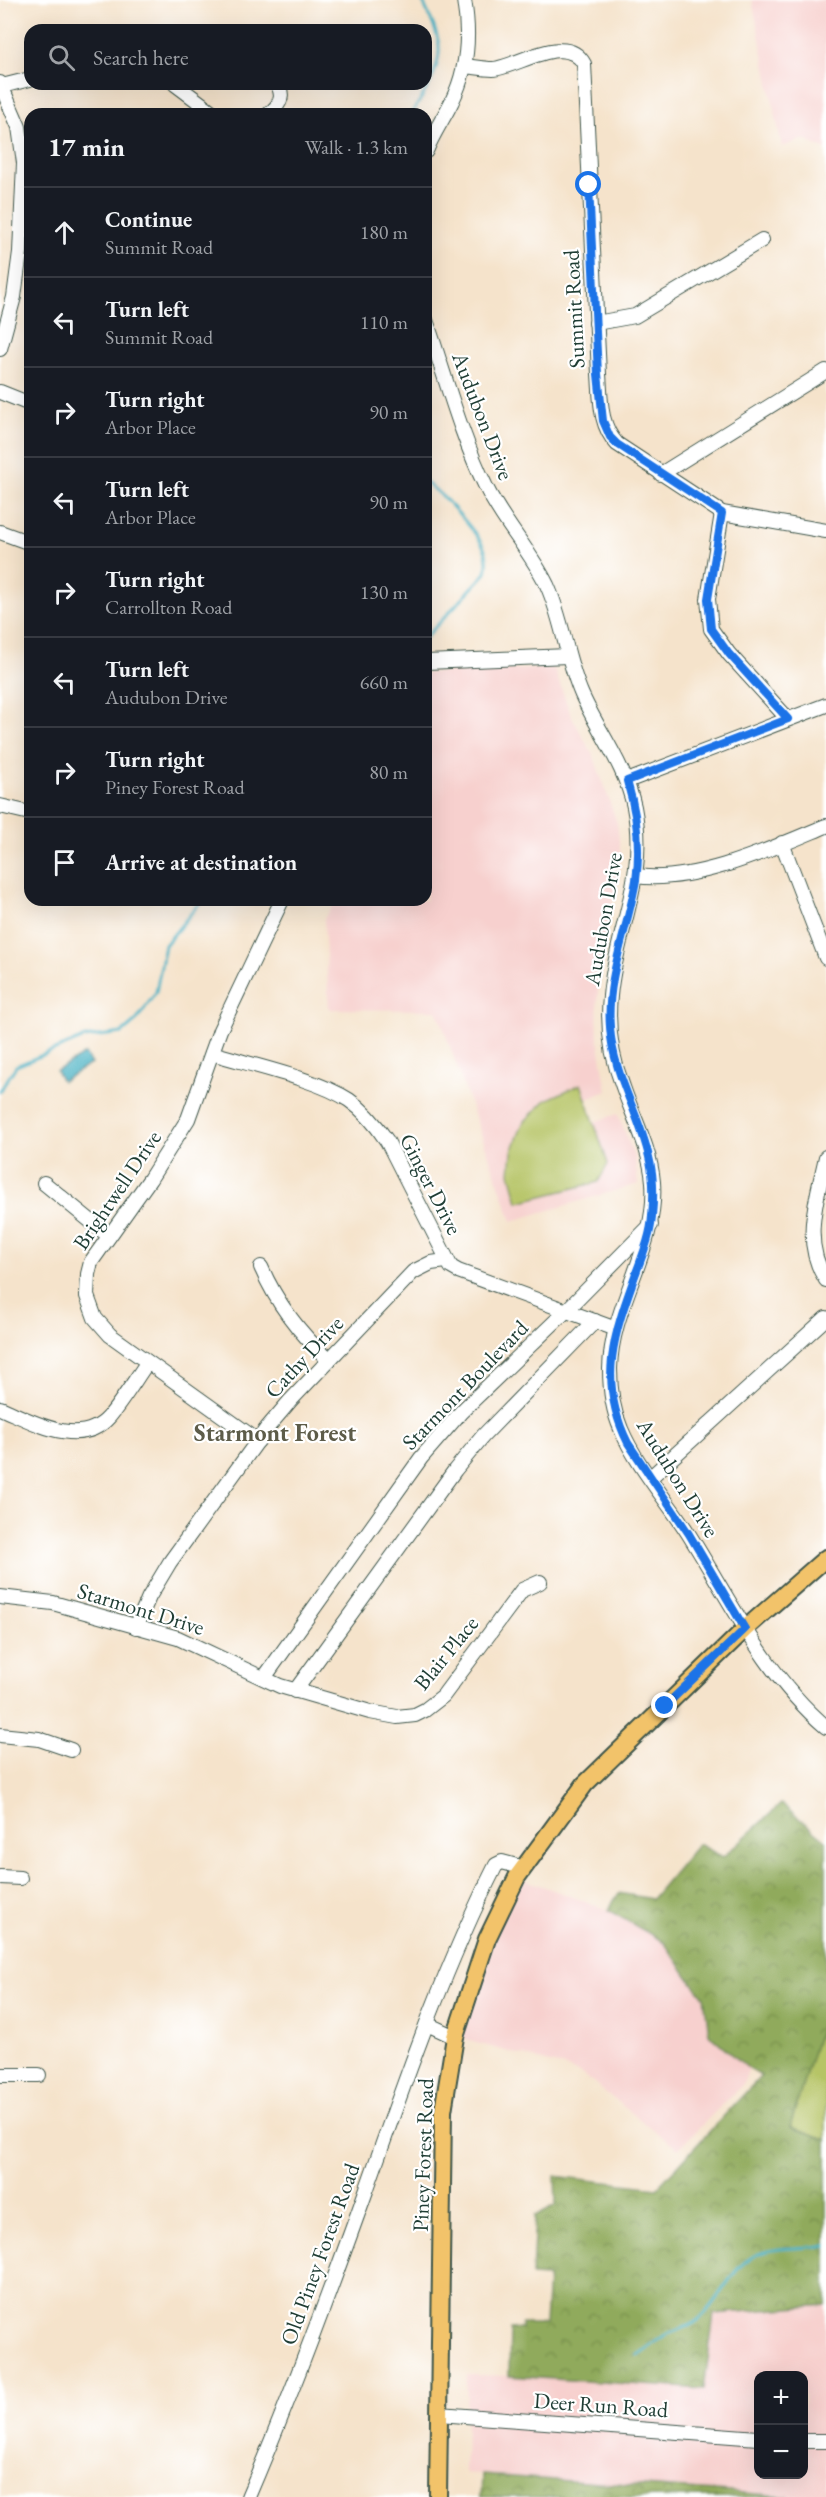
<!DOCTYPE html>
<meta charset="utf-8">
<style>
:root{--surface:#171b24;--page:#20242c;--text:#f1f3f6;--muted:#9ea1a6;--line:#363941}
body{margin:0;font-family:"EB Garamond",serif;background:var(--page);color:var(--text)}
.controls{position:absolute;right:18px;bottom:18px;display:grid;overflow:hidden;border-radius:12px;box-shadow:0 6px 24px #0002}
.controls button{width:54px;height:54px;display:grid;place-items:center;padding:0;border:0;border-bottom:2px solid var(--line);background:var(--surface);color:var(--text);font:30px sans-serif}
.stop{position:absolute;width:18px;height:18px;margin:-14px;border:4px solid #1a73e8;border-radius:50%;background:#fff}
.stop.end{background:#1a73e8;border-color:#fff;box-shadow:0 2px 6px #0008}
.list{margin:0;padding:0;list-style:none}
h2{display:flex;justify-content:space-between;align-items:center;height:78px;margin:0;padding:0 24px;font-size:26px}
h2 small{font-size:20px;font-weight:400;color:var(--muted)}
.list li{display:grid;grid-template-columns:39px 1fr auto;gap:18px;align-items:center;box-sizing:border-box;height:90px;padding:0 24px;border-top:2px solid var(--line)}
.list b{display:block;font-size:22px;white-space:nowrap}
.list p{margin:0;font-size:20px;white-space:nowrap;color:var(--muted)}
.list em{font-size:20px;font-style:normal;color:var(--muted)}
.icon{flex:none;width:33px;height:33px;fill:none;stroke:currentColor;stroke-width:2;stroke-linecap:round;stroke-linejoin:round}
.map{position:relative;flex:none;width:826px;height:2497px;overflow:hidden}
.search{position:absolute;background:var(--surface);box-shadow:0 6px 24px #0002;left:24px;top:24px;width:408px;height:66px;display:flex;align-items:center;gap:15px;box-sizing:border-box;padding:0 21px;border-radius:18px;color:var(--muted);font-size:22px}
.panel{position:absolute;background:var(--surface);box-shadow:0 6px 24px #0002;left:24px;top:108px;width:408px;height:798px;border-radius:18px}
.map>svg:first-child{display:block}
.built{fill:#f7d0ce;fill-rule:evenodd}
.green{fill:#b6c466;stroke:#6a804d;stroke-width:1.5}
.forest{fill:url(#forest-crowns);stroke:#587448;stroke-width:1.5}
.water{fill:#43afc1;stroke:#31767a;stroke-width:1.5}
.lines{fill:none;stroke-linecap:round;stroke-linejoin:round}
.stream{stroke:#43afc1;stroke-width:3}
.minor-casing{stroke:#3f564b;stroke-width:16}
.major-casing{stroke:#3f564b;stroke-width:20}
.minor{stroke:#fff;stroke-width:14}
.major{stroke:#f2c36a;stroke-width:16}
.route{stroke:#1a73e8;stroke-width:8}
.labels{text-anchor:middle;dominant-baseline:central;stroke-width:4.5;stroke-linejoin:round;paint-order:stroke}
.street-label{font-size:22px;fill:#1f3d34;stroke:#fff}
.neighbourhood-label{font-size:24px;font-weight:bold;fill:#5d5c49;stroke:#fff}
</style>
<div class="map">
<svg width="826" height="2497" viewBox="0 0 826 2497">
<defs>
<pattern id="forest-crowns" width="20" height="18" patternUnits="userSpaceOnUse" patternTransform="scale(1.5)"><rect width="20" height="18" fill="#90aa5b"/><path d="M2 6a3 3 0 1 1 6 0M12 15a3 3 0 1 1 6 0" fill="none" stroke="#758c4c"/></pattern>
</defs>
<rect width="100%" height="100%" fill="#fff"/>
<filter id="ink" filterUnits="userSpaceOnUse"><feTurbulence type="fractalNoise" baseFrequency=".0167" numOctaves="2"/><feDisplacementMap in="SourceGraphic" scale="12" xChannelSelector="R" yChannelSelector="G"/><feConvolveMatrix kernelMatrix="1 2 1 2 8 2 1 2 1" color-interpolation-filters="sRGB"/></filter>
<filter id="wash" filterUnits="userSpaceOnUse"><feTurbulence type="fractalNoise" baseFrequency=".008" numOctaves="4" result="noise"/><feDisplacementMap in="SourceGraphic" scale="24" xChannelSelector="R" yChannelSelector="G"/><feGaussianBlur stdDeviation="1.35" result="paint"/><feColorMatrix in="noise" values="0 0 0 0 0 0 0 0 0 0 0 0 0 0 0 0 0 1.4 0 .05"/><feComposite in="paint" operator="in"/></filter>
<g filter="url(#wash)">
<rect width="100%" height="100%" fill="#f5e3cb"/>
<g class="built">
<path d="M 752,0 L 826,0 L 826,150 L 803,139 L 782,147 Z"/>
<path d="M 554,668 L 571,715 L 594,757 L 617,823 L 621,857 L 600,964 L 597,1007 L 598,1039 L 607,1091 L 586,1099 L 594,1122 L 618,1114 L 635,1159 L 638,1184 L 512,1221 L 437,1010 L 329,1009 L 324,919 L 337,900 L 426,900 L 426,673 Z"/>
<path d="M 517,1877 L 615,1912 L 664,1942 L 688,1977 L 704,1997 L 709,2034 L 749,2069 L 743,2084 L 678,2149 L 583,2075 L 565,2067 L 455,2037 Z"/>
<path d="M 826,2305 L 826,2497 L 788,2497 L 465,2473 L 467,2375 L 509,2376 L 704,2389 L 714,2314 ZM 758,2376 L 804,2376 L 804,2474 L 758,2474 Z"/>
</g>
<g class="green">
<path d="M 581,1084 L 608,1164 L 598,1182 L 518,1202 L 510,1173 L 512,1152 L 523,1123 L 546,1100 Z"/>
<path d="M 826,2008 L 826,2139 L 789,2127 Z"/>
</g>
<g class="forest">
<path d="M 781,1804 L 826,1840 L 826,2008 L 790,2127 L 826,2139 L 826,2305 L 714,2314 L 704,2389 L 509,2376 L 510,2329 L 521,2328 L 521,2324 L 545,2324 L 548,2277 L 532,2276 L 535,2216 L 556,2205 L 555,2176 L 657,2188 L 761,2076 L 749,2069 L 709,2034 L 704,1997 L 688,1977 L 664,1942 L 608,1910 L 619,1893 L 652,1899 L 698,1844 L 723,1857 Z"/>
<path d="M 482,2475 L 787,2496 L 788,2497 L 481,2497 Z"/>
</g>
<path class="water" d="M 85,1054 L 91,1064 L 62,1081 L 56,1071 Z"/>
<g class="lines">
<g class="stream">
<path d="M 411,114 C 424,95 444,64 438,40 C 435,26 428,13 422,0"/>
<path d="M 426,483 C 442,493 478,533 485,550 C 488,558 488,564 486,573 L 426,637"/>
<path d="M 0,1091 L 16,1066 L 84,1038 L 122,1033 L 136,1021 L 156,992 L 165,945 L 202,900"/>
<path d="M 637,2355 C 647,2349 657,2340 667,2334 C 677,2330 688,2328 697,2321 C 718,2305 730,2268 754,2256 C 777,2245 802,2250 826,2245"/>
</g>
</g>
</g>
<g filter="url(#ink)">
<g class="lines">
<defs>
<g id="minor">
<path d="M 465,66 C 474,67 484,69 493,69 C 517,67 567,31 584,64 L 599,374 C 601,399 599,425 617,444 L 722,513 L 826,531"/>
<path d="M 0,83 L 19,127 L 24,163 L 20,252 L 14,297 L 0,349"/>
<path d="M 175,84 L 215,114"/>
<path d="M 2,86 L 30,79"/>
<path d="M 269,114 C 280,105 285,96 277,84"/>
<path d="M 426,151 C 433,133 444,118 452,101 C 468,69 470,35 464,0"/>
<path d="M 426,320 C 445,375 460,434 486,487 C 503,522 530,550 547,585 C 563,620 566,659 582,695 C 599,733 625,765 634,807 C 648,878 616,929 610,996 C 607,1027 612,1059 623,1087 C 634,1119 650,1148 653,1182 C 658,1249 611,1304 610,1369 C 610,1389 613,1411 621,1429 C 636,1465 667,1500 688,1533 C 730,1600 765,1675 826,1727"/>
<path d="M 596,323 L 635,316 L 762,240"/>
<path d="M 0,392 L 30,404"/>
<path d="M 661,474 L 826,371"/>
<path d="M 722,513 L 708,599 L 711,629 L 729,654 L 788,719"/>
<path d="M 0,532 L 30,543"/>
<path d="M 426,662 L 568,656"/>
<path d="M 627,781 L 826,705"/>
<path d="M 0,806 L 30,813"/>
<path d="M 782,843 L 826,958"/>
<path d="M 636,876 C 695,884 771,849 826,826"/>
<path d="M 212,1053 C 251,1065 317,1079 349,1100 C 365,1111 377,1126 387,1141 L 451,1267 L 458,1271 L 616,1329"/>
<path d="M 826,1157 C 817,1199 801,1241 826,1280"/>
<path d="M 44,1183 L 109,1236"/>
<path d="M 261,1267 C 277,1304 299,1333 329,1360"/>
<path d="M 0,1408 C 32,1421 80,1450 109,1417 C 123,1400 135,1380 147,1363"/>
<path d="M 258,1441 L 110,1335 L 95,1318 L 87,1296 L 88,1274 L 91,1262 L 150,1179 L 188,1119 L 220,1030 L 282,900"/>
<path d="M 651,1477 L 826,1318"/>
<path d="M 0,1597 L 53,1603 L 178,1638 L 280,1686 L 370,1712 L 397,1717 L 415,1715 L 425,1710 L 443,1696 L 522,1590 L 540,1582"/>
<path d="M 136,1627 L 149,1597 L 170,1562 L 267,1428 L 290,1401 L 413,1272 L 431,1263 L 446,1261"/>
<path d="M 264,1678 L 421,1458 L 461,1412 L 566,1311 L 651,1225"/>
<path d="M 295,1691 L 455,1470 L 483,1436 L 595,1321"/>
<path d="M 0,1735 L 39,1739 L 71,1750"/>
<path d="M 0,1877 L 20,1878"/>
<path d="M 427,2024 L 455,2037"/>
<path d="M 0,2075 L 39,2075"/>
<path d="M 439,2414 L 758,2438"/>
<path d="M 804,2441 L 826,2441"/>
<path d="M 248,2497 C 291,2397 329,2294 366,2191 C 405,2081 443,1970 496,1865 L 502,1862 L 524,1868"/>
</g>
<path id="major" d="M 438,2497 L 443,2111 L 455,2037 L 487,1939 L 517,1877 L 585,1784 L 745,1629 L 826,1558"/>
</defs>
<use href="#minor" class="minor-casing"/>
<use href="#major" class="major-casing"/>
<use href="#minor" class="minor"/>
<use href="#major" class="major"/>
</g>
</g>
<g class="lines" filter="url(#ink)">
<path class="route" d="M 589,185 L 598,374 L 603,421 L 610,437 L 617,444 L 722,513 L 708,599 L 711,629 L 729,654 L 788,719 L 627,781 C 637,814 641,846 636,880 C 628,929 606,977 610,1027 C 613,1075 639,1112 649,1157 C 654,1176 654,1196 652,1216 C 651,1235 643,1254 636,1273 C 614,1334 597,1381 628,1443 L 689,1534 L 745,1629 L 665,1706"/>
</g>
<g class="labels">
<g class="street-label">
<text transform="translate(574 309) rotate(-93)">Summit Road</text>
<text transform="translate(483 416) rotate(69)">Audubon Drive</text>
<text transform="translate(603 919) rotate(-80)">Audubon Drive</text>
<text transform="translate(431 1184) rotate(63)">Ginger Drive</text>
<text transform="translate(117 1190) rotate(-56)">Brightwell Drive</text>
<text transform="translate(304 1357) rotate(-47)">Cathy Drive</text>
<text transform="translate(465 1385) rotate(-46)">Starmont Boulevard</text>
<text transform="translate(678 1478) rotate(58)">Audubon Drive</text>
<text transform="translate(141 1609) rotate(17)">Starmont Drive</text>
<text transform="translate(446 1653) rotate(-51)">Blair Place</text>
<text transform="translate(423 2155) rotate(-88)">Piney Forest Road</text>
<text transform="translate(320 2254) rotate(-70)">Old Piney Forest Road</text>
<text transform="translate(601 2405) rotate(4)">Deer Run Road</text>
</g>
<g class="neighbourhood-label">
<text x="275" y="1432">Starmont Forest</text>
</g>
</g>
</svg>
<div class="controls">
<button>+</button>
<button>−</button>
</div>
<div class="stop" style="left:589px;top:185px"></div>
<div class="stop end" style="left:665px;top:1706px"></div>
<div class="search"><svg class="icon" aria-label="search" viewBox="0 0 24 24"><circle cx="10" cy="10" r="6"/><path d="M15 15l6 6"/></svg>Search here</div>
<section class="panel">
<h2>17 min<small>Walk · 1.3 km</small></h2>
<ul class="list">
<li><svg class="icon" aria-label="ahead" viewBox="0 0 24 24"><path d="M12 20V5M6 11l6-6 6 6"/></svg><div><b>Continue</b><p>Summit Road</p></div><em>180 m</em></li>
<li><svg class="icon" aria-label="left" viewBox="0 0 24 24"><path d="M17 20v-9H6M10 6l-5 5 5 5"/></svg><div><b>Turn left</b><p>Summit Road</p></div><em>110 m</em></li>
<li><svg class="icon" aria-label="right" viewBox="0 0 24 24"><path d="M7 20v-9h11M14 6l5 5-5 5"/></svg><div><b>Turn right</b><p>Arbor Place</p></div><em>90 m</em></li>
<li><svg class="icon" aria-label="left" viewBox="0 0 24 24"><path d="M17 20v-9H6M10 6l-5 5 5 5"/></svg><div><b>Turn left</b><p>Arbor Place</p></div><em>90 m</em></li>
<li><svg class="icon" aria-label="right" viewBox="0 0 24 24"><path d="M7 20v-9h11M14 6l5 5-5 5"/></svg><div><b>Turn right</b><p>Carrollton Road</p></div><em>130 m</em></li>
<li><svg class="icon" aria-label="left" viewBox="0 0 24 24"><path d="M17 20v-9H6M10 6l-5 5 5 5"/></svg><div><b>Turn left</b><p>Audubon Drive</p></div><em>660 m</em></li>
<li><svg class="icon" aria-label="right" viewBox="0 0 24 24"><path d="M7 20v-9h11M14 6l5 5-5 5"/></svg><div><b>Turn right</b><p>Piney Forest Road</p></div><em>80 m</em></li>
<li><svg class="icon" aria-label="arrive" viewBox="0 0 24 24"><path d="M6 21V4h12l-3 4 3 4H6"/></svg><div><b>Arrive at destination</b></div></li>
</ul>
</section>
</div>
